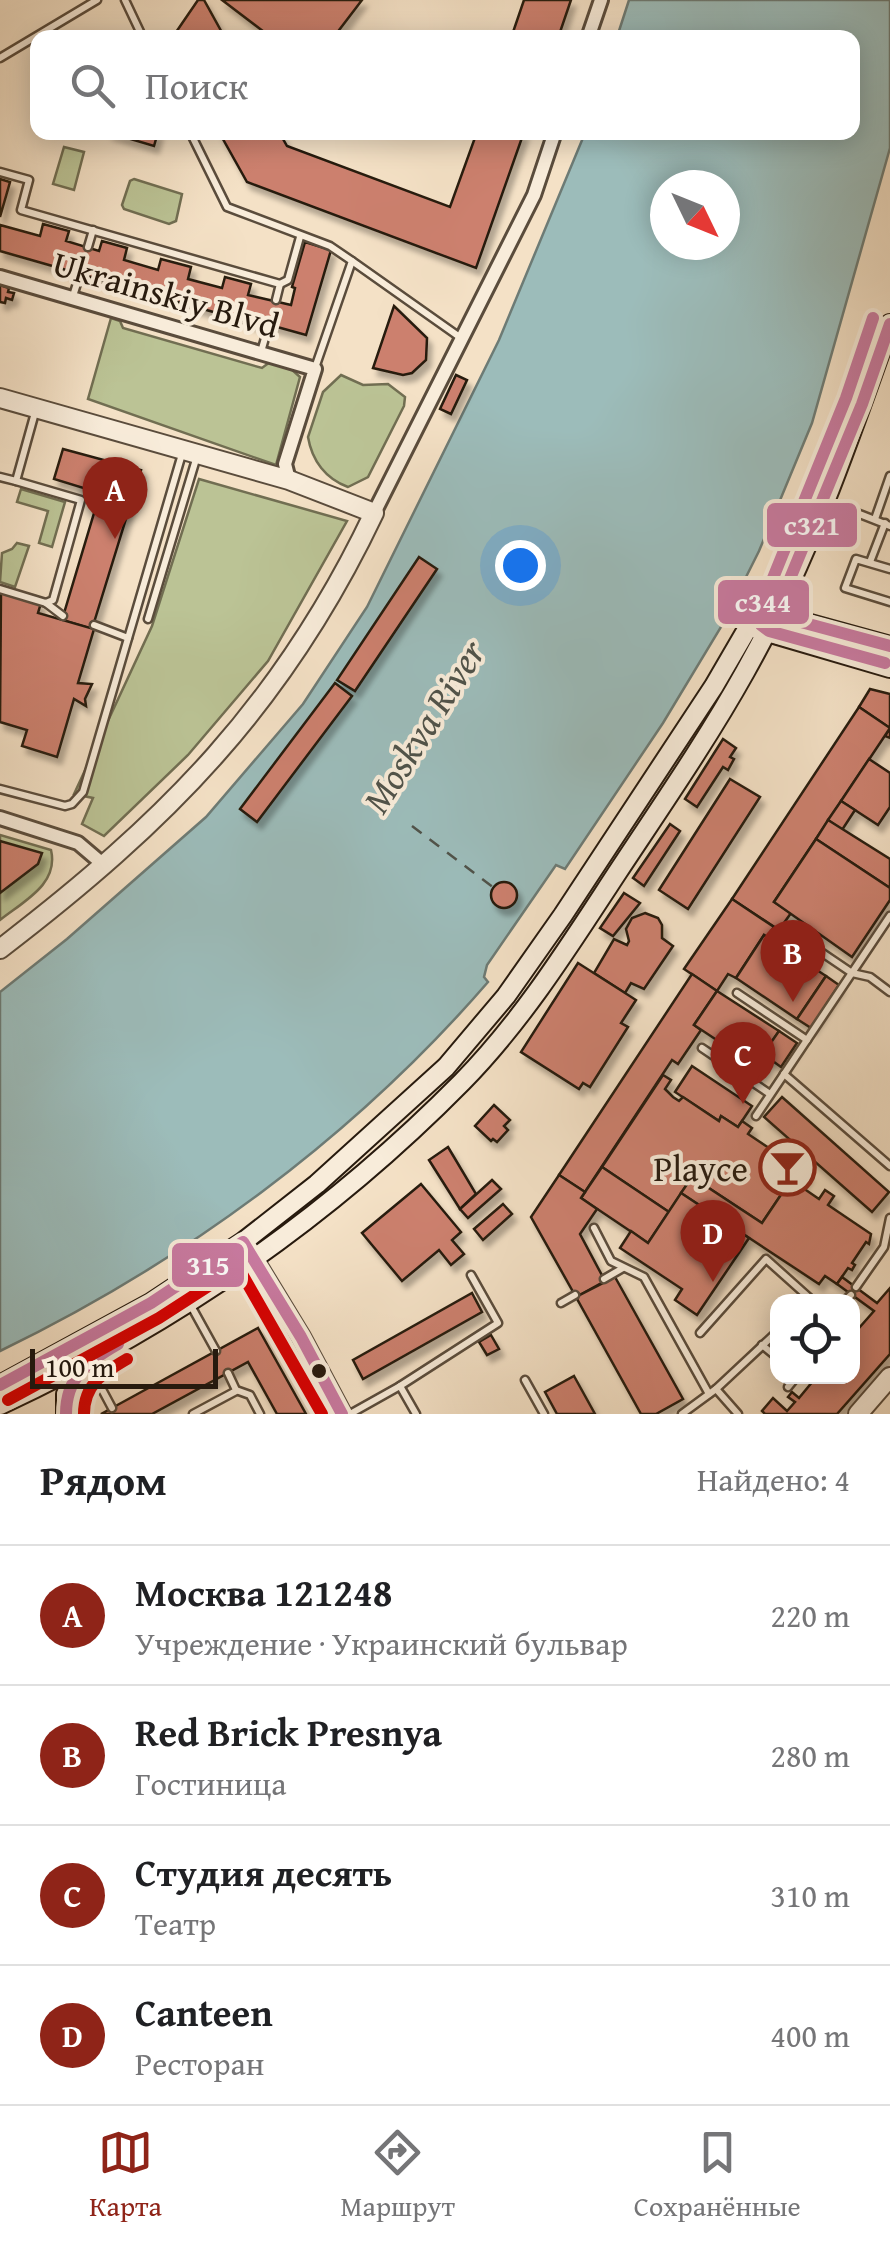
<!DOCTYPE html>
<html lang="ru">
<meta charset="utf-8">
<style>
:root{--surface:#fff;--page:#f6f6f6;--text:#202124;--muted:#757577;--line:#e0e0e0;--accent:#8f2418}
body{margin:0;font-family:"Gentium Book Plus",serif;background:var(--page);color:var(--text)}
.controls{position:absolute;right:30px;bottom:30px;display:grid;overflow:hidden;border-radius:20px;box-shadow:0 5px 25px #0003}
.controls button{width:90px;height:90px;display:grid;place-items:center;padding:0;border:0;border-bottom:2px solid var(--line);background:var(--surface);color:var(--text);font:50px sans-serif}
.compass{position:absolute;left:650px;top:170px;width:90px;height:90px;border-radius:50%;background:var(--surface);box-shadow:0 5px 25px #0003;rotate:133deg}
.scale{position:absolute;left:30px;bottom:25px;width:188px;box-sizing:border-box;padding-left:10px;border:5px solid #271a0e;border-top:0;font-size:28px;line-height:35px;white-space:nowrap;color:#271a0e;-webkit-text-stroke:8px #f8ecda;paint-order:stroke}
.you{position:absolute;left:520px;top:565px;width:35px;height:35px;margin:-25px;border:8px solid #fff;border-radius:50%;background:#1a73e8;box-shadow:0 0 0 15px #1a73e833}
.badge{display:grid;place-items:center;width:65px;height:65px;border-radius:50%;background:var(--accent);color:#fff;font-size:32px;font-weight:700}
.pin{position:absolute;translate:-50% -82px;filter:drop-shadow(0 2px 5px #0008)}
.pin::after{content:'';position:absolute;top:52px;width:35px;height:30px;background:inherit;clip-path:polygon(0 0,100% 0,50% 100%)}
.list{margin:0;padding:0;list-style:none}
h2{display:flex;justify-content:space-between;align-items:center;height:130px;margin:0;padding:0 40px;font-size:42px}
h2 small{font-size:32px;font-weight:400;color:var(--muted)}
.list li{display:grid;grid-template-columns:65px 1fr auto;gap:30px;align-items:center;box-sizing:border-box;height:140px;padding:0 40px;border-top:2px solid var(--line)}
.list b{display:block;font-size:38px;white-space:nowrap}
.list p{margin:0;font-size:32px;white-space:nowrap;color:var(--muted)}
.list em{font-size:32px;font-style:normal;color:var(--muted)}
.icon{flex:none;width:55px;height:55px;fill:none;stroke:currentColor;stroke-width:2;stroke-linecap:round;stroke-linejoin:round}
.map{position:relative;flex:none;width:890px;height:1414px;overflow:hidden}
.search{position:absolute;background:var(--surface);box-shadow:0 5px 25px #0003;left:30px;right:30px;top:30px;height:110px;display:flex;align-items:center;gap:25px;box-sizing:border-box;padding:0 35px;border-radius:20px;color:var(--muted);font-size:38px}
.sheet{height:690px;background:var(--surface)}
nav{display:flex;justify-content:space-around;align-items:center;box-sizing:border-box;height:140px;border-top:2px solid var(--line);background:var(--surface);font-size:28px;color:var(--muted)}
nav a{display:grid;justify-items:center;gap:5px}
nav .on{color:var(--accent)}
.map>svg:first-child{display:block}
.green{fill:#bbc395;stroke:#716e52;stroke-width:2.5}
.water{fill:#9cbcba;stroke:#6d7b75;stroke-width:2.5;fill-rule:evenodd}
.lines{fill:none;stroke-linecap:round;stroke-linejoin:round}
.ferry{stroke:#50534a;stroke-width:2.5;stroke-dasharray:12 10;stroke-linecap:butt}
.building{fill:#cc806e;stroke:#271a0e;stroke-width:2.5;filter:url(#shadow)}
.service-casing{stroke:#5a4c3c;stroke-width:11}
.minor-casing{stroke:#5a4c3c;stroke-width:18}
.tertiary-casing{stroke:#5a4c3c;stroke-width:22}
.secondary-casing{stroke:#271a0e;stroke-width:22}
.service{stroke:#f8ecda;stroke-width:6}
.minor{stroke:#f8ecda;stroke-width:12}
.tertiary{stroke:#f8ecda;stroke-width:18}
.secondary{stroke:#f8ecda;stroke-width:18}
.bus-1-casing{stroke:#f8ecda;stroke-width:20}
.bus-2-casing{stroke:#f8ecda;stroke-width:20}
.bus-3-casing{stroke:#f8ecda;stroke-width:20}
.bus-4-casing{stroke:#f8ecda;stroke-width:20}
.bus-1{stroke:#c97aa1;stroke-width:12}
.bus-2{stroke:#d90002;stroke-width:12}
.bus-3{stroke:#c97aa1;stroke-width:12}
.bus-4{stroke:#c97aa1;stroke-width:12}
.bus-dot{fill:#271a0e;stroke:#f8ecda;stroke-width:4}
.labels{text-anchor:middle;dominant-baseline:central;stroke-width:8;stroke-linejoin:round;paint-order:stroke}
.street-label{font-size:35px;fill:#271a0e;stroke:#f8ecda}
.poi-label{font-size:35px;fill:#271a0e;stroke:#f8ecda;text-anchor:end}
.water-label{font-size:38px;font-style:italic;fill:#50534a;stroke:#f8ecda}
.line-badge{stroke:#f8ecda;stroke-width:4}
.badge-label{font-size:28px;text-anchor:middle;font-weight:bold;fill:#fff}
</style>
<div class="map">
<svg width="890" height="1414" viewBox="0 0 890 1414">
<defs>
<filter id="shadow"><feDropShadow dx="4.5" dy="7" stdDeviation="2.5" flood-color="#0004"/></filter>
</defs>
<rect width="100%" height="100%" fill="#f4e1c6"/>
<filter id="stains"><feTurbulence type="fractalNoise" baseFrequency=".002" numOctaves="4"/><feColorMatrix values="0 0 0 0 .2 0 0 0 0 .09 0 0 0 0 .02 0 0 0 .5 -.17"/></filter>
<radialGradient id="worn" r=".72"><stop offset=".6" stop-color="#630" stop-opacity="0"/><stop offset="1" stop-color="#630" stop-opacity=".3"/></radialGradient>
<g class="green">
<path d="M 64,147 L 84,152 L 74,190 L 53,184 Z"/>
<path d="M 134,179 L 182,194 L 176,221 L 169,224 L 124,209 L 122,205 L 130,181 Z"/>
<path d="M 111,318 L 120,321 L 123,328 L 262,368 L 270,362 L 290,368 L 300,377 L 276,465 L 88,399 Z"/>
<path d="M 341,375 L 363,385 L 388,384 L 405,397 L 404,406 L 368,477 L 348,487 C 326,479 312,461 308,437 L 323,392 Z"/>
<path d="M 199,479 L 347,521 L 268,661 L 188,755 L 104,836 L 82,824 L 93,798 L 74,794 L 152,626 Z"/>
<path d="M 21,489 L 65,502 L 52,547 L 39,543 L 48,511 L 17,502 Z"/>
<path d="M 17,543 L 29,546 L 15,587 L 0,582 L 2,553 L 12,549 Z"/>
<path d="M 0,835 L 51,850 C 59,884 24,901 0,920 Z"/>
</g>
<path class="water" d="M 629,0 L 890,0 L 890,148 L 812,423 L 759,551 L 721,627 L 663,723 L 565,869 L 556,865 L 487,965 L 484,977 L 488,982 C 354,1137 184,1262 0,1351 L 0,992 L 67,939 L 206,817 L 303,704 L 367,607 L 499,340 L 585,133 L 852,132 L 852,38 L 617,37 ZM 665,185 L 725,185 L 725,245 L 665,245 Z"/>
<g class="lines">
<path class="ferry" d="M 412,826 L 494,888"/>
</g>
<g class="building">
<path d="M 198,0 L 204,0 L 225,38 L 172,38 Z"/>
<path d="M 222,0 L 362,0 L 333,38 L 272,38 Z"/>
<path d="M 524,0 L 571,0 L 558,38 L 511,38 Z"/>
<path d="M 107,132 L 158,132 L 154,146 Z"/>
<path d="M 219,132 L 279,132 L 287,146 L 450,207 L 477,132 L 524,132 L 476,268 L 247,182 Z"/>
<path d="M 0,179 L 10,182 L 0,217 Z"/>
<path d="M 43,224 L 69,231 L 66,241 L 99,251 L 102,241 L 127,248 L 124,260 L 158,270 L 161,259 L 191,267 L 188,279 L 222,288 L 225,277 L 251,284 L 248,295 L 291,305 L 295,288 L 292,287 L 305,242 L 331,250 L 306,335 L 259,322 L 259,325 L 0,251 L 0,225 L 40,236 Z"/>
<path d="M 0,285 L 9,288 L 8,292 L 14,293 L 12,300 L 6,298 L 5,303 L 0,302 Z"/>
<path d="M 394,306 L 427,338 L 426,360 L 412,373 L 403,375 L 373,368 Z"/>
<path d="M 456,375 L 467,380 L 451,414 L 440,409 Z"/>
<path d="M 63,449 L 141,470 L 92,629 L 62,620 L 100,493 L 54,479 Z"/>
<path d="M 419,557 L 437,569 L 355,691 L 337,680 Z"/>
<path d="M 1,591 L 41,603 L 38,613 L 94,629 L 78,683 L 92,684 L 85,699 L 86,706 L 74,699 L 57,757 L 22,746 L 27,730 L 0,722 Z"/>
<path d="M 335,683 L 352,696 L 257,822 L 240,809 Z"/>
<path d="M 870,689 L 890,694 L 890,738 L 885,736 L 890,728 L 859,707 Z"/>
<path d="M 859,707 L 890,728 L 774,902 L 791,913 L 779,930 L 732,899 Z"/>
<path d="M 723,739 L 736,748 L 730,757 L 734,759 L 728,770 L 723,767 L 697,807 L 685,799 Z"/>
<path d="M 869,759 L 890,773 L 890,807 L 878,825 L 841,801 Z"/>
<path d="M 730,779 L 760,797 L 688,909 L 659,890 Z"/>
<path d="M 841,801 L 855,810 L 842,830 L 828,820 Z"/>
<path d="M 828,820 L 890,859 L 890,888 L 816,839 Z"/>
<path d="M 670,824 L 680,831 L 644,886 L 633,878 Z"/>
<path d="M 816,839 L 890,888 L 890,900 L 852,957 L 774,902 Z"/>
<path d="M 0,841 L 42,853 L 38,864 L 0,893 Z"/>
<circle cx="504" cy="895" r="13"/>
<path d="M 624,893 L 640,903 L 613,936 L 600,928 Z"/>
<path d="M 732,899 L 774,927 L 767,937 L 764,935 L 736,978 L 728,974 L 717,991 L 684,969 Z"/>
<path d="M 645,913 L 658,918 L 662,925 L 662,938 L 673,946 L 644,989 L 631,983 L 625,993 L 594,973 L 614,939 L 627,945 L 629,941 L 626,929 L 632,918 Z"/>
<path d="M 764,935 L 826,976 L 797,1019 L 736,978 Z"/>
<path d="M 578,963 L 636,1000 L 621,1023 L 628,1027 L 590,1087 L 583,1083 L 579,1089 L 521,1052 Z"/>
<path d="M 692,974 L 717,991 L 694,1025 L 701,1030 L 678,1064 L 672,1060 L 585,1192 L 559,1175 Z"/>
<path d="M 826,976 L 839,985 L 811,1028 L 797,1019 Z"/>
<path d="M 717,991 L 779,1031 L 756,1066 L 694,1025 Z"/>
<path d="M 779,1031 L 797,1043 L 781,1067 L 763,1054 Z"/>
<path d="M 692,1066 L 752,1106 L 738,1127 L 721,1116 L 719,1121 L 675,1092 Z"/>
<path d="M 663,1075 L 671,1080 L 665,1089 L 673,1097 L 679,1101 L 683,1097 L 719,1121 L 721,1116 L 738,1127 L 742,1121 L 752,1128 L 748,1134 L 799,1168 L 762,1223 L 692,1177 L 669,1212 L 602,1167 Z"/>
<path d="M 782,1097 L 889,1192 L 872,1212 L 764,1117 Z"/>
<path d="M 494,1105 L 510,1120 L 504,1126 L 508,1130 L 497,1142 L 493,1139 L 491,1141 L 475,1126 Z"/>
<path d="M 448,1147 L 476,1194 L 460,1209 L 429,1160 Z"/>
<path d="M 602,1167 L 669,1212 L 648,1243 L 581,1198 Z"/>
<path d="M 799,1168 L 808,1174 L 800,1186 L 819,1199 L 825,1190 L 834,1196 L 828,1205 L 871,1234 L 869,1244 L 866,1242 L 852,1263 L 855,1265 L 852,1270 L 848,1268 L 837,1284 L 825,1276 L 819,1284 L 681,1193 L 692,1177 L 762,1223 Z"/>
<path d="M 559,1175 L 585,1192 L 581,1198 L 597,1209 L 580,1234 L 605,1281 L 576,1297 L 531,1217 Z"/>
<path d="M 492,1180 L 501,1189 L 468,1218 L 460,1209 Z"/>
<path d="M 421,1184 L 461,1232 L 452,1240 L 464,1254 L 451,1265 L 439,1250 L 402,1281 L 362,1233 Z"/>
<path d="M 681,1193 L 749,1238 L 697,1315 L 675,1300 L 682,1289 L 620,1248 L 631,1231 L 648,1243 Z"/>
<path d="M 503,1204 L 512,1214 L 483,1240 L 474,1229 Z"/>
<path d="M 615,1277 L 683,1399 L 656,1414 L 641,1414 L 576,1297 Z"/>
<path d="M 842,1277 L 877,1303 L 890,1288 L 890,1354 L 837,1414 L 765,1414 L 762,1411 L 773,1398 L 787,1411 L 795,1402 L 788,1397 L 792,1392 L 799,1398 L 813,1381 L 808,1376 L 852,1376 L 852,1336 L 874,1311 L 837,1284 Z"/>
<path d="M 472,1293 L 482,1312 L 363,1379 L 353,1360 Z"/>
<path d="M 258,1328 L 306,1414 L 277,1414 L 248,1362 L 152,1414 L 101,1414 Z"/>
<path d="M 491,1335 L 499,1349 L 487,1355 L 479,1342 Z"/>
<path d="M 574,1376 L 595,1414 L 557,1414 L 545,1392 Z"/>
</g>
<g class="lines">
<defs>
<g id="service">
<path d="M 125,0 L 143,38"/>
<path d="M 0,58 L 97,0"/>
<path d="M 190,132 L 227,207 L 330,246 L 352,261 L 315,368"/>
<path d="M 0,172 L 29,180 L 21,210 L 280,284 L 276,300"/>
<path d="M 88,247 L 93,230"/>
<path d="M 352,261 L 461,338"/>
<path d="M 280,284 L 288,280 L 300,237"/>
<path d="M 73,296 L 80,274"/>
<path d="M 261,352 L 269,324"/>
<path d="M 0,477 L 16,481 L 36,409"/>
<path d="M 829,502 L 890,526"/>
<path d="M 875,519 L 890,476"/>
<path d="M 870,562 L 885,523"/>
<path d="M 890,569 L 856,559 L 845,588 L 890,602"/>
<path d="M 0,589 L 46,603 L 53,600 L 81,500 L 16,481"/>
<path d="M 46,603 L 63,616"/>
<path d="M 148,619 L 197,456"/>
<path d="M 94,625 L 128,638"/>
<path d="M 0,789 L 65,806 L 72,804 L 83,792 L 182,454"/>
<path d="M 787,929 L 852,973 L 870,977 L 890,992"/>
<path d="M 737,993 L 807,1040"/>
<path d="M 702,1048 L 770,1094"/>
<path d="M 784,1074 L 890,1166"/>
<path d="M 756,1116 L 890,916"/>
<path d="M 594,1228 L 611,1261 L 644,1277 L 709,1394"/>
<path d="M 604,1279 L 623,1268"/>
<path d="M 856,1287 L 884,1247 L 890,1218"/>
<path d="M 843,1302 L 851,1295"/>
<path d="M 561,1303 L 575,1295"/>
<path d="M 190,1304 L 216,1351"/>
<path d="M 700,1333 L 766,1259 L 814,1302"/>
<path d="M 762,1345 L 778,1358"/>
<path d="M 89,1365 L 112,1408"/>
<path d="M 228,1373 L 236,1390 L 250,1395 L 260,1414"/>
<path d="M 525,1380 L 544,1414"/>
<path d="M 400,1386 L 498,1323 L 471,1275"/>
<path d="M 788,1387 L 797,1376"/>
<path d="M 716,1389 L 738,1414"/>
<path d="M 193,1414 L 236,1391"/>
<path d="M 350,1414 L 400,1386 L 416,1414"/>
<path d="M 682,1414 L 716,1389 L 778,1331"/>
</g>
<g id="minor">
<path d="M 588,38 L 601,0"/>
<path d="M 0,277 L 315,369 L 285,464 L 289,480"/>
<path d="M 374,513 L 534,195 L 555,132"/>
<path d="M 0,818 L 78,843 L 105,866"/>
</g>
<g id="tertiary">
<path d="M 0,398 L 289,480 L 374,513 C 283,705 166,822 0,949"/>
<path d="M 245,1245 L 301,1337 L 342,1414"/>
<path d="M 858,1414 L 890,1377"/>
</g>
<g id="secondary">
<path d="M 767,612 L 890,646"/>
<path d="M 757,629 L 890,668"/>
<path d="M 0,1385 L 151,1303 L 243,1242 L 317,1184 L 446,1067 L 506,996 L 563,915 L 714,686 L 792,552"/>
<path d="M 0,1405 C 172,1325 329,1217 462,1082 C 524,1019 571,943 619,870 C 662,805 707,740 745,672 C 806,564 849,441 890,324"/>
<path d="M 66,1414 L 66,1394 L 84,1365"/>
</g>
</defs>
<use href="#service" class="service-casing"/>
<use href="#minor" class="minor-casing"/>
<use href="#tertiary" class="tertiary-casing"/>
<use href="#secondary" class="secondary-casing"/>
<use href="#service" class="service"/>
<use href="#minor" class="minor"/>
<use href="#tertiary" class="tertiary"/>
<use href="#secondary" class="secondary"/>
<defs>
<g id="bus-1">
<path d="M 0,1385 L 151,1303 L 243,1242 L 301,1337 L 342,1414"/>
<path d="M 66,1414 C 66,1377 88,1361 118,1344"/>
</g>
<g id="bus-2">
<path d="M 8,1400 L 159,1318 L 238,1267 L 322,1414"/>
<path d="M 84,1414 C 84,1384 103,1373 127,1359"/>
</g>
<path id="bus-3" d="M 890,324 L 862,404 L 775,615 L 890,646"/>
<path id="bus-4" d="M 873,318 L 846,398 L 758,615 L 761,625 L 769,631 L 885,663"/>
</defs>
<use href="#bus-1" class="bus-1-casing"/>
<use href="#bus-2" class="bus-2-casing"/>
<use href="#bus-3" class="bus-3-casing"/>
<use href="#bus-4" class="bus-4-casing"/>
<use href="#bus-1" class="bus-1"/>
<use href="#bus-2" class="bus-2"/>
<use href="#bus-3" class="bus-3"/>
<use href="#bus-4" class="bus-4"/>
</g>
<defs>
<symbol id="bar-ring" viewBox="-11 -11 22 22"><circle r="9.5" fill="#f8ecda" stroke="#8f2418" stroke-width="1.5"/><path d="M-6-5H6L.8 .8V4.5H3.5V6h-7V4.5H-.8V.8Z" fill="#8f2418"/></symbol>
</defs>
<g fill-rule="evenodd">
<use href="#bar-ring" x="756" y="1136" width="63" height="63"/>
</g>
<circle class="bus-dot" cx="319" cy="1371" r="9"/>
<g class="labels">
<g class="street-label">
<text transform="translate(166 294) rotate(16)">Ukrainskiy Blvd</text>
</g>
<g class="poi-label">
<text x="748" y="1168">Playce</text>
</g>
<g class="water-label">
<text transform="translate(423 726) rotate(-58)">Moskva River</text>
</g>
</g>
<g class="line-badge">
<rect x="765" y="501" width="94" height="48" rx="10" fill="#c97aa1"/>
<rect x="716" y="578" width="95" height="48" rx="10" fill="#c97aa1"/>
<rect x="170" y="1241" width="76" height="48" rx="10" fill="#c97aa1"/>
</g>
<g class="badge-label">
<text x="812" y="535">с321</text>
<text x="763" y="612">с344</text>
<text x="208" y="1275">315</text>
</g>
<rect width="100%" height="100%" filter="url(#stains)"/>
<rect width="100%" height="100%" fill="url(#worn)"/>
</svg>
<div class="controls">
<button><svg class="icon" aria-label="locate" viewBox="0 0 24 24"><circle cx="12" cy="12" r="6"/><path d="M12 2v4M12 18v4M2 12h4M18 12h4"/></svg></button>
</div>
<svg class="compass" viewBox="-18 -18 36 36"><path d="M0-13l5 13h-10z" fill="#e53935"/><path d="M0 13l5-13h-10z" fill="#757577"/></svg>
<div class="scale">100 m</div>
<div class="you"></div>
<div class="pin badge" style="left:115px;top:539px">A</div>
<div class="pin badge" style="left:793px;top:1002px">B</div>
<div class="pin badge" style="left:743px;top:1104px">C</div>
<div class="pin badge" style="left:713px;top:1282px">D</div>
<div class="search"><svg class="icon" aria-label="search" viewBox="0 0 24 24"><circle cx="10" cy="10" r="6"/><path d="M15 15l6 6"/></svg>Поиск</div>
</div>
<section class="sheet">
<h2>Рядом<small>Найдено: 4</small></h2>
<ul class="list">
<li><span class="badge">A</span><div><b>Москва 121248</b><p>Учреждение · Украинский бульвар</p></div><em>220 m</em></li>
<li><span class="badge">B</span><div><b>Red Brick Presnya</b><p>Гостиница</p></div><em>280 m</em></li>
<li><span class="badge">C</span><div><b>Студия десять</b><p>Театр</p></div><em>310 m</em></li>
<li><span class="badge">D</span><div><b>Canteen</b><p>Ресторан</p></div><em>400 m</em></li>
</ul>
</section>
<nav>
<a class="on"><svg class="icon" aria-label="map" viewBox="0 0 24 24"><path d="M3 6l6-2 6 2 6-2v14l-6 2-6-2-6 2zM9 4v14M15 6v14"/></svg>Карта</a>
<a><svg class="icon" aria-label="directions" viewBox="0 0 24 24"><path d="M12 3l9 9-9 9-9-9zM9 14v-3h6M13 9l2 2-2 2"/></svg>Маршрут</a>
<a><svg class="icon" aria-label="saved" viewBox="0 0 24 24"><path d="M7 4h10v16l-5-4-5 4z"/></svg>Сохранённые</a>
</nav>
